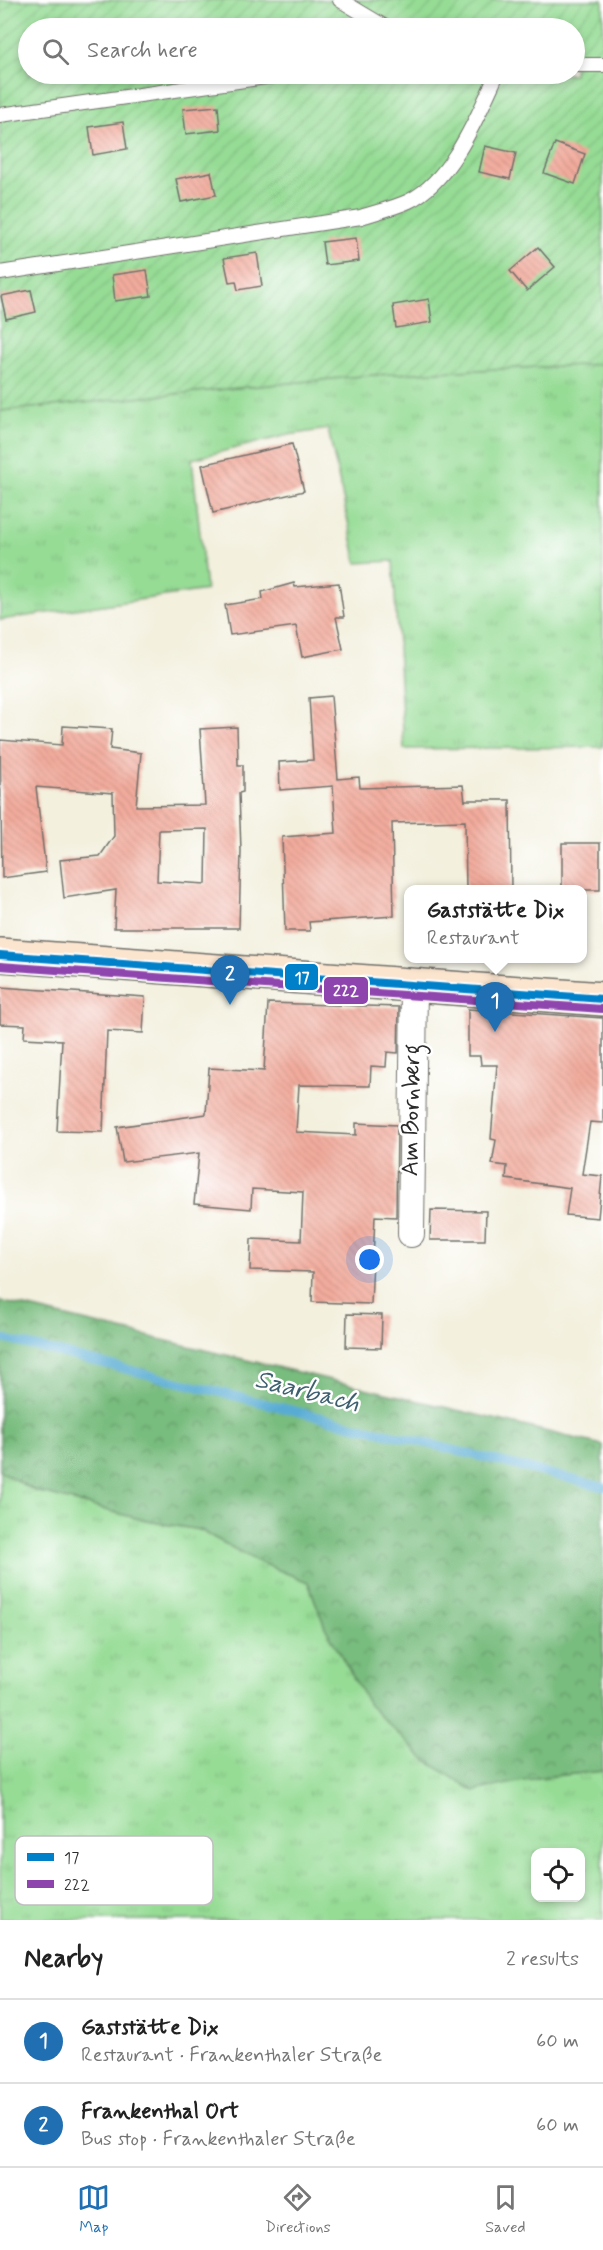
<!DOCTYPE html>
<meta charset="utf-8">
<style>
:root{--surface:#fff;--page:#f6f6f6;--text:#222;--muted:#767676;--line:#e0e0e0;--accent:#1f6fb2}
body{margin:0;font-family:Mynerve,sans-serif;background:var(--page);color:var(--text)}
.controls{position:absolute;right:18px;bottom:18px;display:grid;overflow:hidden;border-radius:12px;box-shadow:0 3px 9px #0003}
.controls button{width:54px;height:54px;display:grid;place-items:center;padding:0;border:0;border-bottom:2px solid var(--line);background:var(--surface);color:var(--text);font:30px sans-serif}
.you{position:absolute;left:370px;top:1260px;width:21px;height:21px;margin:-15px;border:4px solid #fff;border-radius:50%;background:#1a73e8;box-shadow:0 0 0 9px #1a73e833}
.badge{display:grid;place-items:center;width:39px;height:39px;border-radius:50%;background:var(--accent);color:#fff;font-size:20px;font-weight:700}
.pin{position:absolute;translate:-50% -50px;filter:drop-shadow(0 2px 3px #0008)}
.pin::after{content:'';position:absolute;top:32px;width:21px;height:18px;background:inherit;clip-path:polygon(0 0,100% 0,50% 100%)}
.popup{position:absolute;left:404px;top:885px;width:183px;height:78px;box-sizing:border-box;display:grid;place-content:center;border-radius:12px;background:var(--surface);filter:drop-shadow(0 2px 4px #0005);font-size:20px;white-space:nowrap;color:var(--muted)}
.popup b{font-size:22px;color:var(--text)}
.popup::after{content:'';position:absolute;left:50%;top:100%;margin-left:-12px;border:12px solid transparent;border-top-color:var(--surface)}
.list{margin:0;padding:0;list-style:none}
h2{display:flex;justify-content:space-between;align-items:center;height:78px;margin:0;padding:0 24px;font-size:26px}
h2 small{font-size:20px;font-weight:400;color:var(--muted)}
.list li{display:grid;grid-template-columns:39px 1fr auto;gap:18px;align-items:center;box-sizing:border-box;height:84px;padding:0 24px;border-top:2px solid var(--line)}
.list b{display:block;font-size:22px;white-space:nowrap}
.list p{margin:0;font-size:20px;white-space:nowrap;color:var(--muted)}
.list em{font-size:20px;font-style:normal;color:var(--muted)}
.icon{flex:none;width:33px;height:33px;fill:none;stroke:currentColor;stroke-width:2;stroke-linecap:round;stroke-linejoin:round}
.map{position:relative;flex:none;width:603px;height:1920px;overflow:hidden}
.search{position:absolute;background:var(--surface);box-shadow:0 3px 9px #0003;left:18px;right:18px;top:18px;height:66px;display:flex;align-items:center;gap:15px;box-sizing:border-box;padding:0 21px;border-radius:33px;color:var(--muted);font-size:22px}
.sheet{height:246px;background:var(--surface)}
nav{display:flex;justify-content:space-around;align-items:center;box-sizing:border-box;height:84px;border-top:2px solid var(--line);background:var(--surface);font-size:16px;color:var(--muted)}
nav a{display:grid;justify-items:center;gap:3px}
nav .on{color:var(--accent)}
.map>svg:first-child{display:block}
.grass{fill:url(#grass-tufts);stroke:#608460;stroke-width:1.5;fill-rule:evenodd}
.forest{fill:url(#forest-crowns);stroke:#527454;stroke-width:1.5}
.garden{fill:url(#garden-furrows);stroke:#608460;stroke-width:1.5;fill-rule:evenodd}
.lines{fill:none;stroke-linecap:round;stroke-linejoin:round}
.stream{stroke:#58acd4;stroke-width:9}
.building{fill:url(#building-back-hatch);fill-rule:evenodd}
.lane-casing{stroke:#71706a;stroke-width:16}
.street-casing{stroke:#71706a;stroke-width:28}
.secondary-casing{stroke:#71706a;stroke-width:36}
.lane{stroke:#fff;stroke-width:14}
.street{stroke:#fff;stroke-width:26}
.secondary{stroke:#fce5cf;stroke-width:33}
.bus-1-casing{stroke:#fff;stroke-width:12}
.bus-2-casing{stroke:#fff;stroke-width:12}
.bus-1{stroke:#0080c8;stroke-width:8}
.bus-2{stroke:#8e44ad;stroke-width:8}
.labels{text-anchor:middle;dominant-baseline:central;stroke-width:5;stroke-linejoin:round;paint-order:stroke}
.street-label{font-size:24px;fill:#2b2b2b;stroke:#fff}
.water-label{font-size:26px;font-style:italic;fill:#3d5f6f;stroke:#fff}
.key{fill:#fff;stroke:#bfbfbf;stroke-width:1.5}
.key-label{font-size:16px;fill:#2b2b2b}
.line-badge{stroke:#fff;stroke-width:2}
.badge-label{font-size:16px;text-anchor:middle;font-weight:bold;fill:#fff}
</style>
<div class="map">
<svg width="603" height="1920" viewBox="0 0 603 1920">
<defs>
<pattern id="grass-tufts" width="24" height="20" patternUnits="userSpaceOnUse" patternTransform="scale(1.5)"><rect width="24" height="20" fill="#96dc95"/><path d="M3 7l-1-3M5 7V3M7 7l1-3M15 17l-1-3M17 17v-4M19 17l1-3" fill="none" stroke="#81bd81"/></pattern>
<pattern id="forest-crowns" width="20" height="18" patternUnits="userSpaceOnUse" patternTransform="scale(1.5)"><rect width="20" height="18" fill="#78bc7e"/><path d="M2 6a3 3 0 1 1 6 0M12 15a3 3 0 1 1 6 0" fill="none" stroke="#639967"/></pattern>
<pattern id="garden-furrows" width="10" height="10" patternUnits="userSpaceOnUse" patternTransform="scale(1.5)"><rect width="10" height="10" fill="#96dc95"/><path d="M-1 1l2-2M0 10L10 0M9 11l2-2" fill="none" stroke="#81bd81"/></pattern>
<pattern id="building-back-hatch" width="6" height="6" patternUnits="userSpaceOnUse" patternTransform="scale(1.5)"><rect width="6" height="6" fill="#f2ac9d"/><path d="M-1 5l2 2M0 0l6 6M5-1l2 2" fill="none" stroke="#d09487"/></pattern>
</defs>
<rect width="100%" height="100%" fill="#fff"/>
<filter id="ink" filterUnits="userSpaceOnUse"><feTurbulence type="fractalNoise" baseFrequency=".0167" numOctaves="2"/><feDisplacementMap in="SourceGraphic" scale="12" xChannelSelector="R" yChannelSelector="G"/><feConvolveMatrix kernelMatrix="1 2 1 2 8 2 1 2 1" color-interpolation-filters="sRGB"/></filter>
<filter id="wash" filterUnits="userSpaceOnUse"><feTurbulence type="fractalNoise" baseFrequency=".008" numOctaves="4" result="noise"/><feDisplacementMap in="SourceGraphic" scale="24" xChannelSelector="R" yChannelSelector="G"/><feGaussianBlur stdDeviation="1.35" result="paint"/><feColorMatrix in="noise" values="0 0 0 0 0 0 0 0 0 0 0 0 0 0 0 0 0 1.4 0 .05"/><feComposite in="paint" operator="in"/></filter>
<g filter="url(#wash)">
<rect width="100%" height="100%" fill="#f3f0de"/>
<g class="grass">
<path d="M 603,364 L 603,747 L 404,749 L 393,561 L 357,563 L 328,429 L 288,435 L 192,459 L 206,590 L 0,620 L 0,411 L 372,375 Z"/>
<path d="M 0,1471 L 35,1491 L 147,1521 L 200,1530 L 255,1560 L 308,1582 L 325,1627 L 369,1705 L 543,1777 L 603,1771 L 603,1920 L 0,1920 ZM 536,1852 L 580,1852 L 580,1898 L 536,1898 Z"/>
</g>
<path class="forest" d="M 0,1301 L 603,1445 L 603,1771 L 543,1777 L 474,1791 L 426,1761 L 369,1705 L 325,1627 L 308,1582 L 255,1560 L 200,1530 L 147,1521 L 35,1491 L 0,1471 Z"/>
<path class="garden" d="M 0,0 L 603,0 L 603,364 L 372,375 L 0,411 ZM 28,28 L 574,28 L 574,74 L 28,74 Z"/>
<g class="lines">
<path class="stream" d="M 0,1338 L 603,1487"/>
</g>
<g id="blocks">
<g class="building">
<path d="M 218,106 L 220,130 L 186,134 L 183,109 Z"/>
<path d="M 123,122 L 127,149 L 93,155 L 89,127 Z"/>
<path d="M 555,143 L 585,154 L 575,184 L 544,173 Z"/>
<path d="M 485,146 L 516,153 L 510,179 L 479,172 Z"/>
<path d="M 211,172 L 216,195 L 181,202 L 176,179 Z"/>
<path d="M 356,238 L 359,261 L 325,265 L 322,242 Z"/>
<path d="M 538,247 L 555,267 L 527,291 L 510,271 Z"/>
<path d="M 257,253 L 262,286 L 238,290 L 236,281 L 229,282 L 224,258 Z"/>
<path d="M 147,270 L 151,296 L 115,301 L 112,275 Z"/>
<path d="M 31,290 L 36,312 L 6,319 L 1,296 Z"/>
<path d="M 429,299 L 432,322 L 396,328 L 393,305 Z"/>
<path d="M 292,444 L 304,491 L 213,513 L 202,465 Z"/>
<path d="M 294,583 L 295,587 L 339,583 L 344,617 L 336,617 L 343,649 L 302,657 L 296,626 L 230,635 L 225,605 L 263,599 L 262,592 Z"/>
<path d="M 331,696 L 338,779 L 359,777 L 360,788 L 463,785 L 465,802 L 465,800 L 510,800 L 511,890 L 466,890 L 465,821 L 392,823 L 394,916 L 309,922 L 310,931 L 285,931 L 282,837 L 336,833 L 333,786 L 280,790 L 279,762 L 313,760 L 309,698 Z"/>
<path d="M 63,726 L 112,729 L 110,749 L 141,753 L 136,806 L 205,805 L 200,729 L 237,727 L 238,765 L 243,765 L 243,792 L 239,793 L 241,851 L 239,928 L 114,928 L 116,890 L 64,898 L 60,860 L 100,856 L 114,836 L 113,793 L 36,787 L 46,872 L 2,878 L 0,740 L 62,745 ZM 207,829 L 206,884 L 157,881 L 159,830 Z"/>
<rect x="562" y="843" width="38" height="47"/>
<path d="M 0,987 L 145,997 L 143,1033 L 107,1031 L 103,1132 L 57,1131 L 62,1040 L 24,1038 L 25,1025 L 0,1024 Z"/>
<path d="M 268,1003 L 399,1007 L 398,1053 L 387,1052 L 386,1067 L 371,1066 L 370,1086 L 299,1085 L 296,1132 L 356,1135 L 356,1123 L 397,1125 L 396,1217 L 375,1216 L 371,1304 L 312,1302 L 313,1272 L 250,1270 L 251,1239 L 301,1241 L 303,1192 L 252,1189 L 251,1209 L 194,1204 L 199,1153 L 123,1162 L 117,1127 L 206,1114 L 209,1068 L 264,1071 Z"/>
<path d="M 468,1009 L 603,1018 L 603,1123 L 590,1122 L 582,1174 L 602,1176 L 598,1218 L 566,1215 L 570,1188 L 506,1179 L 507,1166 L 492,1164 L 496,1140 L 491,1139 L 497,1065 L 481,1065 L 480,1056 L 468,1056 Z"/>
<path d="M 431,1210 L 486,1211 L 485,1240 L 430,1240 Z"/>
<path d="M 347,1314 L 382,1315 L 381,1348 L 346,1347 Z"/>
</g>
</g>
</g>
<g filter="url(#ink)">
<use href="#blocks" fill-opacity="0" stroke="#71706a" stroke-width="1.5"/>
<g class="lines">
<defs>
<g id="lane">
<path d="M 340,0 L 387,28"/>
<path d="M 574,65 L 603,65"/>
<path d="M 0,115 L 287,74"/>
<path d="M 0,273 L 361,217 C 376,212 394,208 409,201 C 452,180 478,115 497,74"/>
</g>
<path id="street" d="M 411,1234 L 414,986"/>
<path id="secondary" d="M 0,955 L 603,999"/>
</defs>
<use href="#lane" class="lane-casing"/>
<use href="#street" class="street-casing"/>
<use href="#secondary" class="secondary-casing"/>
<use href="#lane" class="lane"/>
<use href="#street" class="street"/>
<use href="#secondary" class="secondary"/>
<defs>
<path id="bus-1" d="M 0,955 L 603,999"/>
<path id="bus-2" d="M 0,966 L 602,1009"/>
</defs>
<use href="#bus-1" class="bus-1-casing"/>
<use href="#bus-2" class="bus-2-casing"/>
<use href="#bus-1" class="bus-1"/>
<use href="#bus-2" class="bus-2"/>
</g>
</g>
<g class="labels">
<g class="street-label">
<text transform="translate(412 1110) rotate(-89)">Am Bornberg</text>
</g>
<g class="water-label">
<text transform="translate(307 1392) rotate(14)">Saarbach</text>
</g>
</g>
<rect x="15" y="1836" width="198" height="69" rx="9" class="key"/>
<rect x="27" y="1853" width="27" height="8" fill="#0080c8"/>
<rect x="27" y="1880" width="27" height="8" fill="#8e44ad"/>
<g class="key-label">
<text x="64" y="1863">17</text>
<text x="64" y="1890">222</text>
</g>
<g class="line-badge">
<rect x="284" y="963" width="35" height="28" rx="6" fill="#0080c8"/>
<rect x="323" y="976" width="46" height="29" rx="6" fill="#8e44ad"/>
</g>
<g class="badge-label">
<text x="302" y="983">17</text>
<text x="346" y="996">222</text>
</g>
</svg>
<div class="controls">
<button><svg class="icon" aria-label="locate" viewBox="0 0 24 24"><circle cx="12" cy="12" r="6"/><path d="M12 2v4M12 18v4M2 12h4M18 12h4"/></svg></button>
</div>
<div class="you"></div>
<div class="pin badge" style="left:495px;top:1032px">1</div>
<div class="popup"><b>Gaststätte Dix</b>Restaurant</div>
<div class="pin badge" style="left:230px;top:1005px">2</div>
<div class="search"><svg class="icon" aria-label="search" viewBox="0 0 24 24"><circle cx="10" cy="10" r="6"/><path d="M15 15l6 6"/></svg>Search here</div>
</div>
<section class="sheet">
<h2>Nearby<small>2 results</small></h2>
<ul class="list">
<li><span class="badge">1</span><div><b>Gaststätte Dix</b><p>Restaurant · Frankenthaler Straße</p></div><em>60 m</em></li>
<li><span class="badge">2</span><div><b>Frankenthal Ort</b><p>Bus stop · Frankenthaler Straße</p></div><em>60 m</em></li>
</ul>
</section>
<nav>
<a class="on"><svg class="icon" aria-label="map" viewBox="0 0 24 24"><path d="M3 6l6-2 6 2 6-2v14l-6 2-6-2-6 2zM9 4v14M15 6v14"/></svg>Map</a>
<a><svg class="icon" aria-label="directions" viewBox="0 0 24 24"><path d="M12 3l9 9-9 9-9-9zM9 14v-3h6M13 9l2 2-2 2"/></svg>Directions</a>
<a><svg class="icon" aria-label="saved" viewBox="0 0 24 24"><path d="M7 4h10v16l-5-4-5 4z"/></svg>Saved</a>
</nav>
